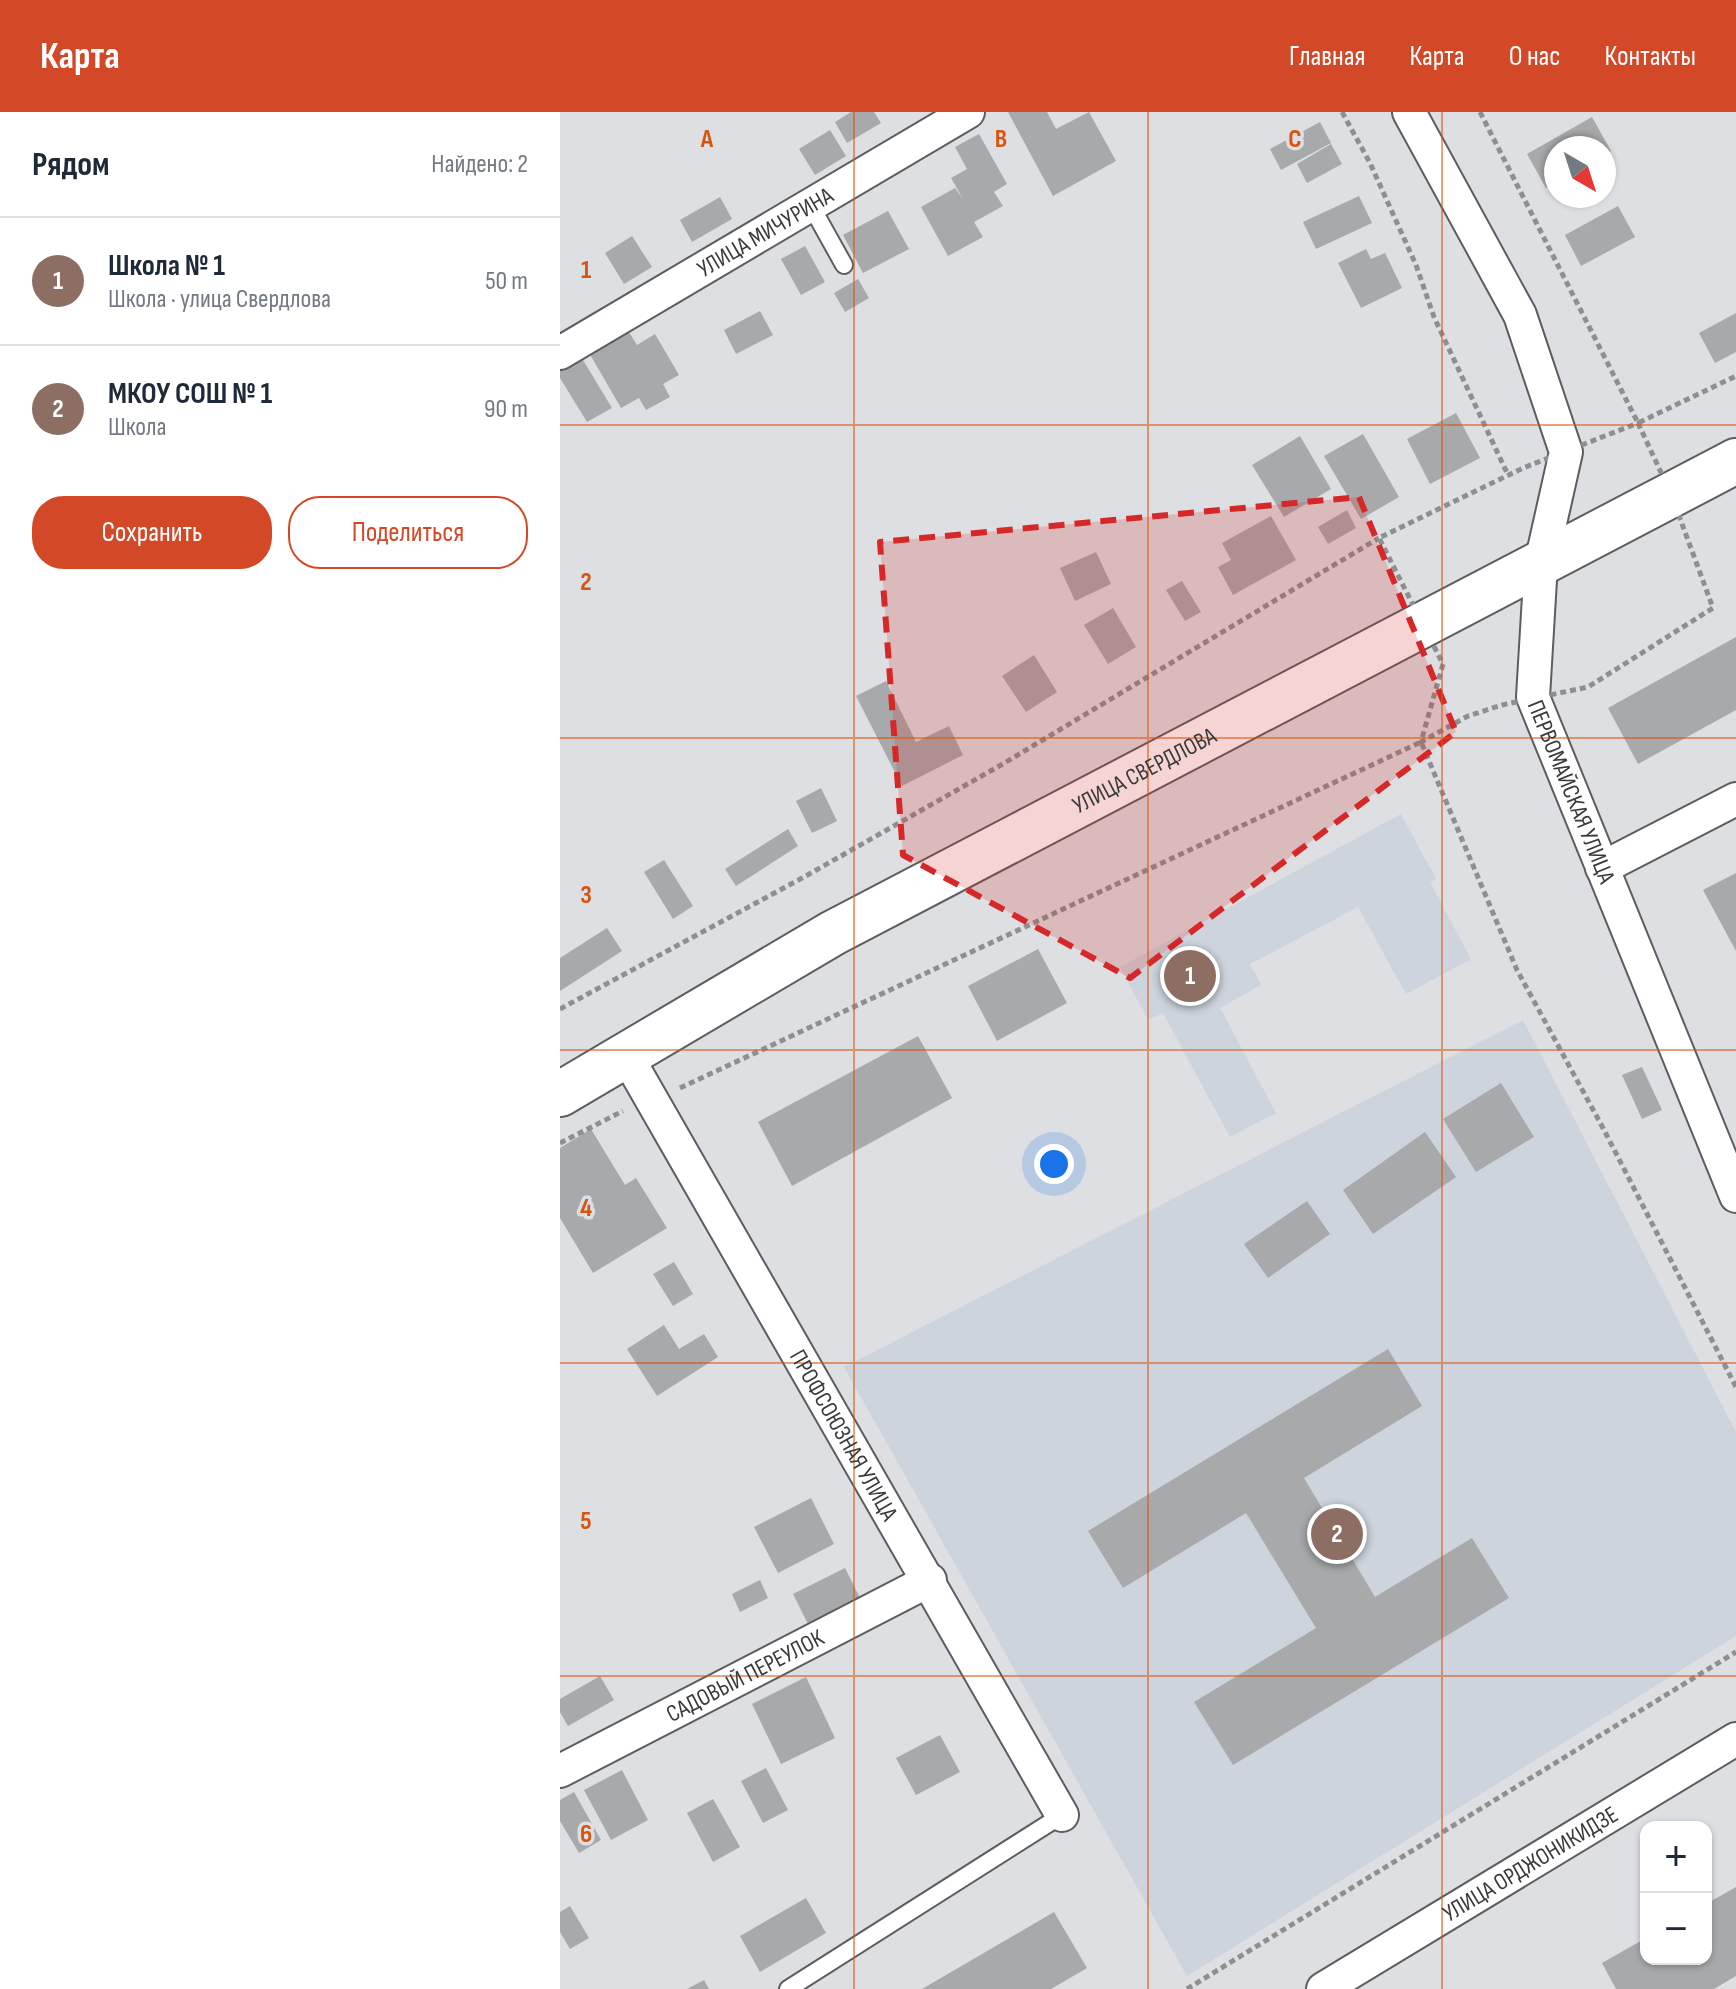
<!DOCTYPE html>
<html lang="ru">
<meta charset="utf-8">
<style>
:root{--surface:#fff;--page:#f2f2f3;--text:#1f2937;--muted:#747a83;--line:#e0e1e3;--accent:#d34927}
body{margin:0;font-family:"Sofia Sans Condensed",sans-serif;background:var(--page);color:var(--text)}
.controls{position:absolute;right:24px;bottom:24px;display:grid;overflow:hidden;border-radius:16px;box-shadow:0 2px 6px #0004}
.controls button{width:72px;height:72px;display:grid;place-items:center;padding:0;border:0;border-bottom:2px solid var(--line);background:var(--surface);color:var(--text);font:40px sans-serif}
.compass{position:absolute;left:984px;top:24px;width:72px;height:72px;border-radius:50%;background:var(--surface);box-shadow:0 2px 6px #0004;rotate:141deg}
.you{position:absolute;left:494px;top:1052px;width:28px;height:28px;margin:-20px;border:6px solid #fff;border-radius:50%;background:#1a73e8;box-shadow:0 0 0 12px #1a73e833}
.badge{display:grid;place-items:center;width:52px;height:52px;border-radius:50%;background:var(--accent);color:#fff;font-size:26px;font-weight:700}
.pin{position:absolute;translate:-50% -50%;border:4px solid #fff;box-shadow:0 2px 8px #0006}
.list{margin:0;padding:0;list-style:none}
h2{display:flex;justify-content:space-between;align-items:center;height:104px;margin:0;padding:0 32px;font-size:34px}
h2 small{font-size:26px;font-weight:400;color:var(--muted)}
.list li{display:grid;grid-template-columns:52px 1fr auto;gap:24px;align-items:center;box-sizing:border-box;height:128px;padding:0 32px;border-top:2px solid var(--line)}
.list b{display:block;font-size:30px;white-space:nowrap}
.list p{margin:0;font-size:26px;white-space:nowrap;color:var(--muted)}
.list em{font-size:26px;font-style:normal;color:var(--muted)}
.actions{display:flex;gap:16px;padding:24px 32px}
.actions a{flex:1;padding:18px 0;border:2px solid var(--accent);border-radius:32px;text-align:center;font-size:28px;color:var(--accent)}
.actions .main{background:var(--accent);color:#fff}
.map{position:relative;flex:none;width:1176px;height:1877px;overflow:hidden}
header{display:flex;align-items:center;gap:48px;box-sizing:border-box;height:112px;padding:0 40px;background:var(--accent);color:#fff}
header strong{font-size:38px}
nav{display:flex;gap:44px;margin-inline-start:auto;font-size:28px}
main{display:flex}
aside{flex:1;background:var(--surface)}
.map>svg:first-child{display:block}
.built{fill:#cdd4dd}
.building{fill:#a7a9ab}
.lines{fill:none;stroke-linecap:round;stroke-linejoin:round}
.lane-casing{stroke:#5b5d5f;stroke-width:20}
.street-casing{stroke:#5b5d5f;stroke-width:36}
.secondary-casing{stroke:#5b5d5f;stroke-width:48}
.path{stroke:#8e8f91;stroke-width:5;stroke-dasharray:6 4;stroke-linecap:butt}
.lane{stroke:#fff;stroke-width:16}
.street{stroke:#fff;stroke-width:32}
.secondary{stroke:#fff;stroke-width:44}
.marked{fill:#d62828;fill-opacity:0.2;stroke:#d62828;stroke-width:6;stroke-dasharray:16 10;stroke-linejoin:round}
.grid{fill:none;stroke:#d65611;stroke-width:2;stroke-opacity:0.55}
.labels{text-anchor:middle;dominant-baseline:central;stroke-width:7;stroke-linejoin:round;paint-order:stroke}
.street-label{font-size:24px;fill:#393a3b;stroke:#dddfe2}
.grid-label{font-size:26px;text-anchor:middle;font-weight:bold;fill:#d65611;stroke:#dddfe2;stroke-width:7;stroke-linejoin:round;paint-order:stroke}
</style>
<header>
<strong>Карта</strong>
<nav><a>Главная</a><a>Карта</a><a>О нас</a><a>Контакты</a></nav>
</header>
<main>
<aside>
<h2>Рядом<small>Найдено: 2</small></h2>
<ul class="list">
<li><span class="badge" style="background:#8d6e63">1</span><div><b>Школа № 1</b><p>Школа · улица Свердлова</p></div><em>50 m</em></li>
<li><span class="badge" style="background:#8d6e63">2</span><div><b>МКОУ СОШ № 1</b><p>Школа</p></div><em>90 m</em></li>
</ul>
<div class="actions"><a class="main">Сохранить</a><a>Поделиться</a></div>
</aside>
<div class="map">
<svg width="1176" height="1877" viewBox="0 0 1176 1877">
<rect width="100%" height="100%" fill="#dddfe2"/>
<g class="built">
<path d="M 841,702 L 876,767 L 870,770 L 911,847 L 846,882 L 798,795 L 690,852 L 701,873 L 660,896 L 716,1001 L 670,1025 L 603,901 L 588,908 L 560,855 Z"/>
<path d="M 963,908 L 1176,1320 L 1176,1524 L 627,1864 L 284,1255 Z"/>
</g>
<g class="building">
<path d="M 291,0 L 314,0 L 321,11 L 287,31 L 275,10 Z"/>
<path d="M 448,0 L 487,0 L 496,17 L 529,0 L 556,49 L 493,84 Z"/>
<path d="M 1032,5 L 1051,39 L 1044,44 L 1044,36 L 996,36 L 996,71 L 986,76 L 967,42 Z"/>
<path d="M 760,10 L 771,31 L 721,58 L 710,37 Z"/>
<path d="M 270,18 L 286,44 L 255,63 L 239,37 Z"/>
<path d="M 419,22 L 447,72 L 434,80 L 443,94 L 414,110 L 423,125 L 388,144 L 361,95 L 395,76 L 403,87 L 391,66 L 407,57 L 395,35 Z"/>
<path d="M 771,32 L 782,52 L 747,71 L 737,52 Z"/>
<path d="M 799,84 L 812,111 L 756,137 L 743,110 Z"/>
<path d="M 160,85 L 172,107 L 132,130 L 120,108 Z"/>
<path d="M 1058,94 L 1075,125 L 1021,154 L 1005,123 Z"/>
<path d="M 328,99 L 349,137 L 303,161 L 283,123 Z"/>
<path d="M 72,124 L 92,155 L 64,172 L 45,141 Z"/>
<path d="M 245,134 L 265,170 L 241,183 L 221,147 Z"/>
<path d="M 806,137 L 811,147 L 825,141 L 842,176 L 801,196 L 778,151 Z"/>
<path d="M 298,167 L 309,186 L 285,200 L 274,181 Z"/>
<path d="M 200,199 L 213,223 L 176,242 L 164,218 Z"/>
<path d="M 1176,201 L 1176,240 L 1155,251 L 1139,221 Z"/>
<path d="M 67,217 L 77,233 L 95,222 L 119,263 L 103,272 L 110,285 L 86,298 L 79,286 L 61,296 L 28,239 Z"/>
<path d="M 20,243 L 52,296 L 27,310 L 0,266 L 0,255 Z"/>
<path d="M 896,301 L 920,346 L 870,372 L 847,327 Z"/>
<path d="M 803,322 L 839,385 L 801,407 L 764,344 Z"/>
<path d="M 740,324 L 771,377 L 724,405 L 692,353 Z"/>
<path d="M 787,398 L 796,416 L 768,432 L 758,415 Z"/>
<path d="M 711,404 L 736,448 L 673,483 L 658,455 L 671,448 L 662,431 Z"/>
<path d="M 536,440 L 551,472 L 515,489 L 500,456 Z"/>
<path d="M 622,469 L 641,500 L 625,509 L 606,478 Z"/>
<path d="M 553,496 L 576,535 L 548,552 L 524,513 Z"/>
<path d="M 1176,525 L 1176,598 L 1078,652 L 1048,596 Z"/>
<path d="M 474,543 L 497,580 L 466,600 L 442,564 Z"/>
<path d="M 326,569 L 356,630 L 389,614 L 403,643 L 342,674 L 296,584 Z"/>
<path d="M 261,676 L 277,709 L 252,721 L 236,689 Z"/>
<path d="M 228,717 L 238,734 L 176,774 L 165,757 Z"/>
<path d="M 104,748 L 133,794 L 113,807 L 84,760 Z"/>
<path d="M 1176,761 L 1176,839 L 1143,778 Z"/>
<path d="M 47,816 L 62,839 L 0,879 L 0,846 Z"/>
<path d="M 478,837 L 507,891 L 437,929 L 408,874 Z"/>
<path d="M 358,924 L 392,986 L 232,1074 L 198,1010 Z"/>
<path d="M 1082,955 L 1102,998 L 1082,1007 L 1062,963 Z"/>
<path d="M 941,971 L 974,1025 L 916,1060 L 883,1007 Z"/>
<path d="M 31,1017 L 65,1073 L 76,1066 L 107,1116 L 33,1161 L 0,1106 L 0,1036 Z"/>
<path d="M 865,1020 L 896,1065 L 813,1122 L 783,1078 Z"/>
<path d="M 747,1089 L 770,1122 L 708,1166 L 684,1132 Z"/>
<path d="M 114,1150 L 133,1182 L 113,1194 L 93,1162 Z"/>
<path d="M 104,1213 L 119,1237 L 144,1222 L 158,1245 L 97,1284 L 67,1237 Z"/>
<path d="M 828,1237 L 862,1294 L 744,1366 L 815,1485 L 912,1426 L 949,1486 L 673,1653 L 634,1590 L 756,1516 L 686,1401 L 563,1476 L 528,1419 Z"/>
<path d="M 251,1386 L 274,1432 L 218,1461 L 194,1415 Z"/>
<path d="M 285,1456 L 300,1486 L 248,1512 L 233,1482 Z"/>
<path d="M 200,1468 L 208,1486 L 180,1500 L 172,1482 Z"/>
<path d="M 40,1564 L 54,1588 L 8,1614 L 0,1600 L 0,1587 Z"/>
<path d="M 246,1565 L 275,1626 L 221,1652 L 192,1592 Z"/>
<path d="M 380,1623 L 400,1660 L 356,1683 L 336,1646 Z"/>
<path d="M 206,1656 L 228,1698 L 203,1711 L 181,1669 Z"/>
<path d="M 62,1658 L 88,1708 L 51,1728 L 24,1678 Z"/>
<path d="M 14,1680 L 41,1728 L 19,1741 L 0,1709 L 0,1688 Z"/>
<path d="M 153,1687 L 180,1735 L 153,1750 L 127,1701 Z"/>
<path d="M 1176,1775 L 1176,1864 L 1154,1877 L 1056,1877 L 1042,1851 L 1086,1826 L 1086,1847 L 1146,1847 L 1146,1792 Z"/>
<path d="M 246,1786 L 266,1821 L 200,1860 L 180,1824 Z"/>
<path d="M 10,1794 L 29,1826 L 10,1837 L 0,1820 L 0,1800 Z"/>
<path d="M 494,1800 L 527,1856 L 491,1877 L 362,1877 Z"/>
<path d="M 144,1868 L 149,1877 L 127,1877 Z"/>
</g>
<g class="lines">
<defs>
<g id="lane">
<path d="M 250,92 L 284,153"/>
<path d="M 228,1877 L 502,1703"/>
</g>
<g id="street">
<path id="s1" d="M 849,0 L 960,203 L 1006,340 L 981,451 L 973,585 L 1176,1084"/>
<path id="s2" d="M 0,241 L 408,0"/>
<path d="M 1042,756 L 1176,687"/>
<path id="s3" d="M 66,943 L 502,1703"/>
<path id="s4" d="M 0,1659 L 370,1468"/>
<path id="s5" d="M 763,1877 L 1176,1627"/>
</g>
<g id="secondary">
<path id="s6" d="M 0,982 L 273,821 L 1176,349"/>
</g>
</defs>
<use href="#lane" class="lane-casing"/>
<use href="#street" class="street-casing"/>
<use href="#secondary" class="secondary-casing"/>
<g class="path">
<path d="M 782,0 L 810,51 L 856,153 L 874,205 L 948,363"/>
<path d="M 920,0 L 1078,311 L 1176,264"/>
<path d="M 1078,311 L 1111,382 L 1153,496 L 1028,575 L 942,593 L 908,604 L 861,630 L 883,552 L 819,426 L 963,356 Z"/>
<path d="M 0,897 L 244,765 L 441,653 L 819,426"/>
<path d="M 120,976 L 861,630 L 957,858 L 1043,1016 L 1176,1275"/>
<path d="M 0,1031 L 63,999"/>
<path d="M 627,1877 L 1176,1540"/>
</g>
<use href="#lane" class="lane"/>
<use href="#street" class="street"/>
<use href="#secondary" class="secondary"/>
</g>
<path class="marked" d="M 799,385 L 896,620 L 570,866 L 343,743 L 320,430 Z"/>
<path class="grid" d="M 294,0 L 294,1877M 588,0 L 588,1877M 882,0 L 882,1877M 0,313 L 1176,313M 0,626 L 1176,626M 0,938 L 1176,938M 0,1251 L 1176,1251M 0,1564 L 1176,1564"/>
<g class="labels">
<g class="street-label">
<text stroke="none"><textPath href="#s2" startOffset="238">УЛИЦА МИЧУРИНА</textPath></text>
<text stroke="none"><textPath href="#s6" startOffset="668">УЛИЦА СВЕРДЛОВА</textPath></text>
<text stroke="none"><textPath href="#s1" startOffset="726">ПЕРВОМАЙСКАЯ УЛИЦА</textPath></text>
<text stroke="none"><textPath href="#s3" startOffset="438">ПРОФСОЮЗНАЯ УЛИЦА</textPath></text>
<text stroke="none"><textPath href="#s4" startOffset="208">САДОВЫЙ ПЕРЕУЛОК</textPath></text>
<text stroke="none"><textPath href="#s5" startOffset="242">УЛИЦА ОРДЖОНИКИДЗЕ</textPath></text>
</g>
</g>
<g class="grid-label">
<text x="147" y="35">A</text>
<text x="441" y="35">B</text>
<text x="735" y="35">C</text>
<text x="26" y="166">1</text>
<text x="26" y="478">2</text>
<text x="26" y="791">3</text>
<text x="26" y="1104">4</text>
<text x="26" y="1417">5</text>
<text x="26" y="1730">6</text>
</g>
</svg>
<div class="controls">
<button>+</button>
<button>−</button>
</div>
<svg class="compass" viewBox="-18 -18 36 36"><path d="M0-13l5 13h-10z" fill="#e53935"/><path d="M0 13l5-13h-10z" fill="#747a83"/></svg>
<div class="you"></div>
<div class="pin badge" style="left:630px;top:864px;background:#8d6e63">1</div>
<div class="pin badge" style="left:777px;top:1422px;background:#8d6e63">2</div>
</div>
</main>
